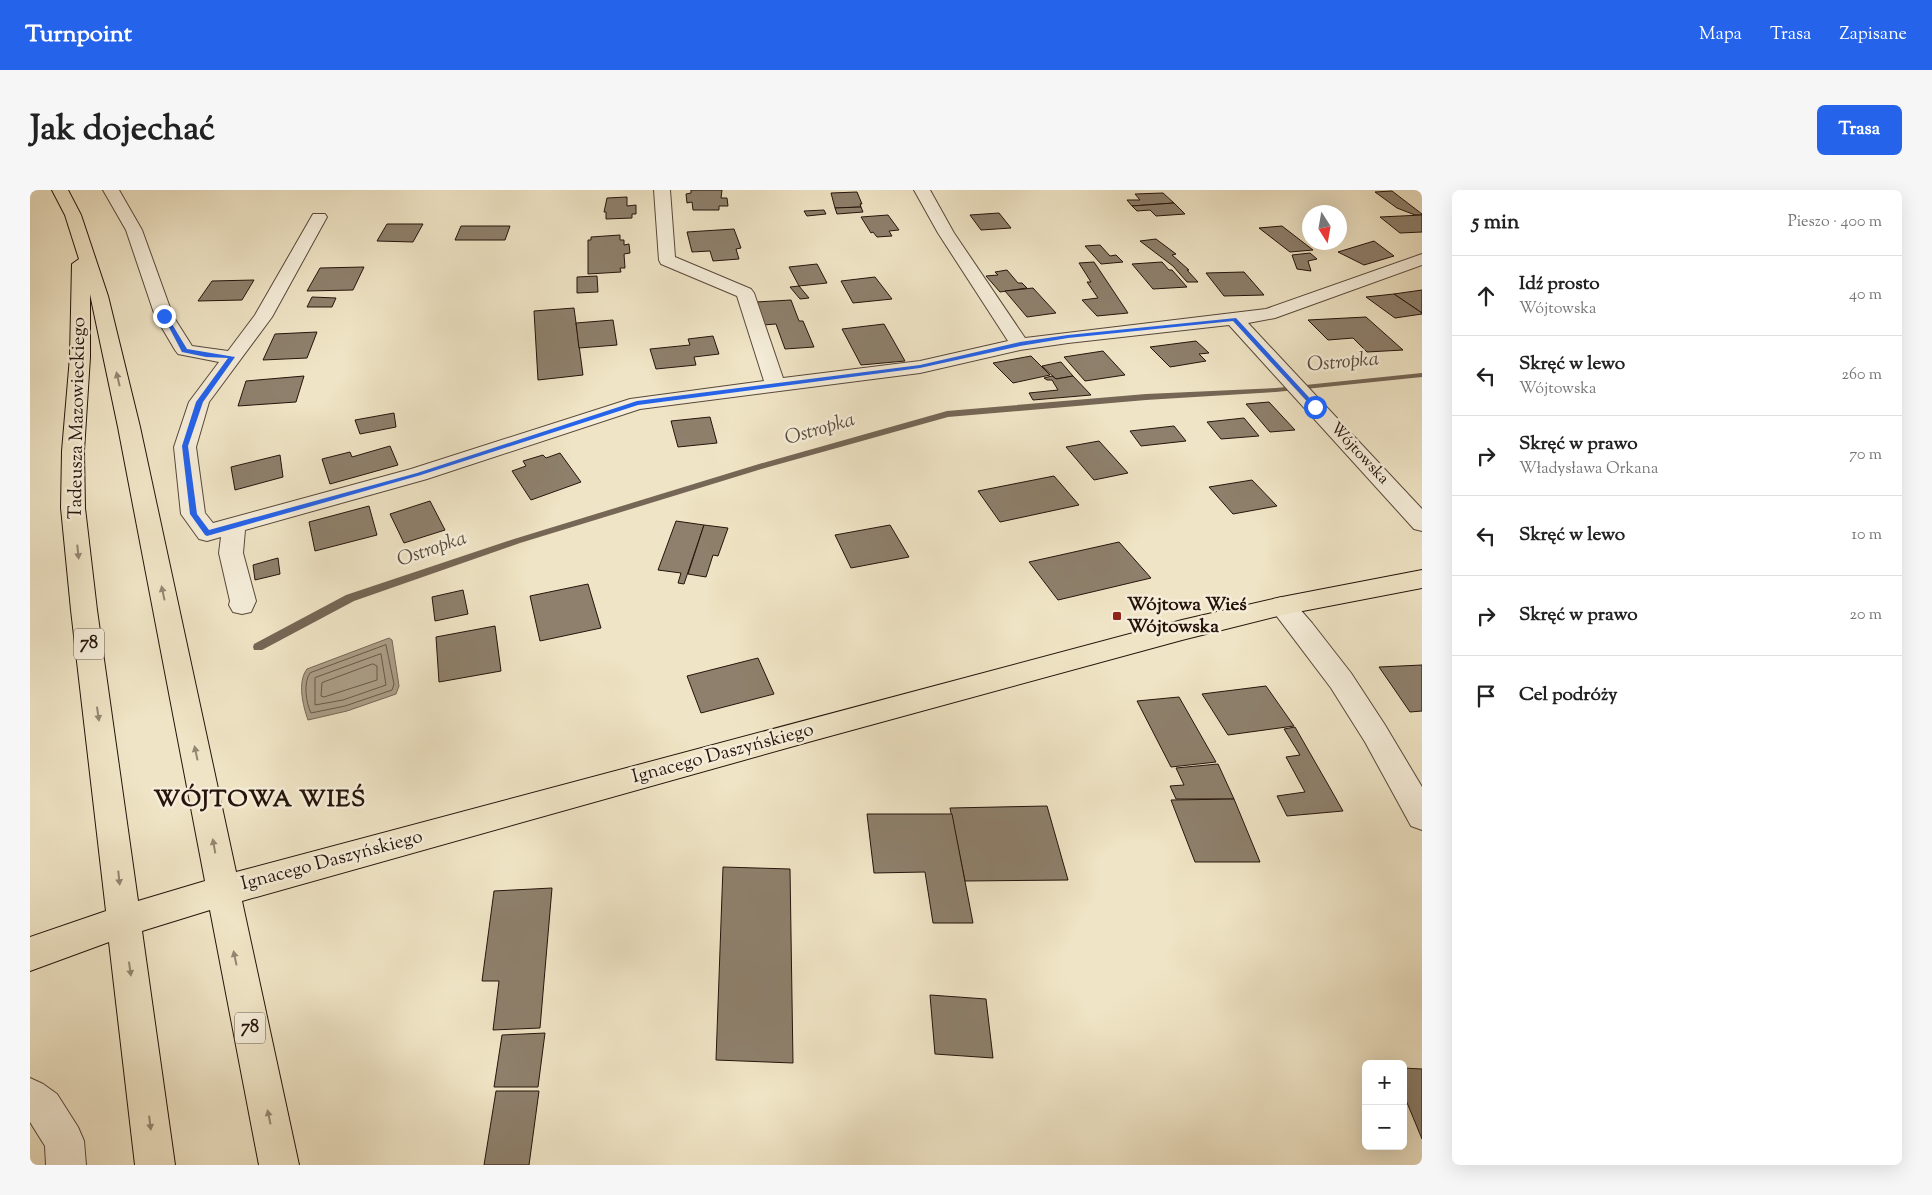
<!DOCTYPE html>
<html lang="pl">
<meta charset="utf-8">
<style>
:root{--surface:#fff;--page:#f6f6f6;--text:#222;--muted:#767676;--line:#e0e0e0;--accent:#2563eb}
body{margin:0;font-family:"Sorts Mill Goudy",serif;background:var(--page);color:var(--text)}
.controls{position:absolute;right:15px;bottom:15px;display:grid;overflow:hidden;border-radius:8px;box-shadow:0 5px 20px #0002}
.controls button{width:45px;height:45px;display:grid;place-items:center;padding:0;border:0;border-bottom:1px solid var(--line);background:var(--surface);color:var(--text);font:25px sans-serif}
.compass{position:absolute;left:1272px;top:15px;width:45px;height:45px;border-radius:50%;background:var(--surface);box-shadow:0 5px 20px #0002;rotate:169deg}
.stop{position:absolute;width:15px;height:15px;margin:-11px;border:4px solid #2563eb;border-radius:50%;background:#fff}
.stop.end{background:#2563eb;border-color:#fff;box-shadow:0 1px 5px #0008}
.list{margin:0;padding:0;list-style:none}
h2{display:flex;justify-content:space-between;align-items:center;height:65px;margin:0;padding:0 20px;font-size:21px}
h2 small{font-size:16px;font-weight:400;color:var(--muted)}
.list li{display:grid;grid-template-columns:32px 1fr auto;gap:15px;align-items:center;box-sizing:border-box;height:80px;padding:0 20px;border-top:1px solid var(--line)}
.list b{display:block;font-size:19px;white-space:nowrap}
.list p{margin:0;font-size:16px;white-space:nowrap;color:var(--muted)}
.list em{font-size:16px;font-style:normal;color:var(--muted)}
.icon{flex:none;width:28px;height:28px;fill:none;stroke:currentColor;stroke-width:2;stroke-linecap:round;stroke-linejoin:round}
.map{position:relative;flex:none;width:1392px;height:975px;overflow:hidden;border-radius:8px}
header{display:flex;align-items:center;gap:30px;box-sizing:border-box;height:70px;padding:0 25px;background:var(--accent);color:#fff}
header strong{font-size:24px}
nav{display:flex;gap:28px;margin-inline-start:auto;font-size:18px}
.intro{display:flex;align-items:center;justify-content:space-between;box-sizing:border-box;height:120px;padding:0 30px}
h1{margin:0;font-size:35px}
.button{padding:12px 22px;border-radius:8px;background:var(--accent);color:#fff;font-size:18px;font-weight:700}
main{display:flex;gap:30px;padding:0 30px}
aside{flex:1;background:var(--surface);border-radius:8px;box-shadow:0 5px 20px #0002}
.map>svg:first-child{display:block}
.water{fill:#aa9d86;stroke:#756655}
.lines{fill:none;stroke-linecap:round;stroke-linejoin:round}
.shore{stroke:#685848;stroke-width:1}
.stream{fill:#756655;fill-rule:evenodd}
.building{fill:#8e806c;stroke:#25140b}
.minor-casing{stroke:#58483a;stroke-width:2}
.major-casing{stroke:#25140b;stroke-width:2}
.minor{fill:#f5edd9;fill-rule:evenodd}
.major{fill:#efe4c5;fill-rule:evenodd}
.oneway{fill:#948671}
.route{fill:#2563eb}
.poi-dot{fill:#8f2418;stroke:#f5edd9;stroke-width:2}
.labels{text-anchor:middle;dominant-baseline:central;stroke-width:5;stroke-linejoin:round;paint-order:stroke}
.far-street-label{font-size:16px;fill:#25140b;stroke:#f5edd9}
.shield{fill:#f5edd9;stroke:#635549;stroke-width:1}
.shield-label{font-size:18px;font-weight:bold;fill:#25140b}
.street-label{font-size:19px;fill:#25140b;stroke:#f5edd9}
.poi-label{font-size:19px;font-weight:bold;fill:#25140b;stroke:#f5edd9;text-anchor:start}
.water-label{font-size:20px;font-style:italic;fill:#5a4b3c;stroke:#f5edd9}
.district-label{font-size:24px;font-weight:bold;letter-spacing:1px;fill:#25140b;stroke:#f5edd9}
</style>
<header>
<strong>Turnpoint</strong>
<nav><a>Mapa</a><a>Trasa</a><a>Zapisane</a></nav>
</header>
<div class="intro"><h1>Jak dojechać</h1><a class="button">Trasa</a></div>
<main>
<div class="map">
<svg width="1392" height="975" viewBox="0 0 1392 975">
<rect width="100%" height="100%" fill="#efe4c5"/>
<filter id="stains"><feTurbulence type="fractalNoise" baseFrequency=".004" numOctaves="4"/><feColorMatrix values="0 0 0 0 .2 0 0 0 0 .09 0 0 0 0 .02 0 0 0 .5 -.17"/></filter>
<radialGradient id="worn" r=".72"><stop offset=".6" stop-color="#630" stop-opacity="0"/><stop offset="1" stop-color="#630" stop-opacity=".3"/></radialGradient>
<path class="water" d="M 359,448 L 362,450 L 369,496 L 366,504 L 317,521 L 278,530 C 273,516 267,492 277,479 Z"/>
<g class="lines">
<g class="shore">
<path d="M 356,455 L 364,494 L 362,500 L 315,516 L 281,523 C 276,513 273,492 280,483 Z"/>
<path d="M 351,464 L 356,495 L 313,510 L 285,515 L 285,488 Z"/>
<path d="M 343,474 L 347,476 L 347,490 L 294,507 L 291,506 L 292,493 Z"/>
</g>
<path class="stream" d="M 1392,183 L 1392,187 L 1246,202 L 1116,210 L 918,227 L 735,278 L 490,353 L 324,411 L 232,460 L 224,460 L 223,457 L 224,454 L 316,405 L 484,349 L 729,274 L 917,221 L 1116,204 L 1246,198 Z"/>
</g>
<g class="building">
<path d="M 661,0 L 692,0 L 691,8 L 697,8 L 698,16 L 689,16 L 689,20 L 663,20 L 662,12 L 657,13 L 656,4 L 661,3 Z"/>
<path d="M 1362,1 L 1392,24 L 1392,25 L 1385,25 L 1367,18 L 1345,2 Z"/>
<path d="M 827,2 L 832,14 L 830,14 L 831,17 L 805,18 L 801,3 Z"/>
<path d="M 1133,3 L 1144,13 L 1102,16 L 1097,10 L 1110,10 L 1105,4 Z"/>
<path d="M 597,7 L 597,16 L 606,15 L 606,24 L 602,24 L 602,28 L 576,29 L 576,22 L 574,22 L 577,8 Z"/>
<path d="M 1144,13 L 1155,24 L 1126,26 L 1120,20 L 1107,21 L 1102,16 Z"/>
<path d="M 831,17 L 833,22 L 807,24 L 805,18 Z"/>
<path d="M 794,20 L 796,24 L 777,26 L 774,21 Z"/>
<path d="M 969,23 L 981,38 L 951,40 L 940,25 Z"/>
<path d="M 858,25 L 869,40 L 859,41 L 862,46 L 847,47 L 843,42 L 841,43 L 831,27 Z"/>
<path d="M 1392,25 L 1392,42 L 1370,43 L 1350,27 Z"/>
<path d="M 357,34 L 393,34 L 383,52 L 347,51 Z"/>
<path d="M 431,36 L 480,36 L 475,50 L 425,50 Z"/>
<path d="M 1252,36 L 1283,60 L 1260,62 L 1229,38 Z"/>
<path d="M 704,39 L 711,58 L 706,59 L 709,69 L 683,71 L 680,61 L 662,62 L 657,42 Z"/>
<path d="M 590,45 L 590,50 L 594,50 L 594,55 L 599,54 L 600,63 L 594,64 L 595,78 L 590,78 L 591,82 L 558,84 L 558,50 L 561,50 L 561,47 Z"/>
<path d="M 1126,49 L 1146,64 L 1142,65 L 1159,80 L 1157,80 L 1168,92 L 1157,92 L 1143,76 L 1110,51 Z"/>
<path d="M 1344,51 L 1364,66 L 1334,75 L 1308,62 Z"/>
<path d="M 1070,55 L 1080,66 L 1086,65 L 1093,72 L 1071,74 L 1055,56 Z"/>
<path d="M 1280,63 L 1287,69 L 1278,71 L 1281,81 L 1267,79 L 1262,65 Z"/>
<path d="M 1064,72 L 1098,123 L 1067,126 L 1052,110 L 1068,108 L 1057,92 L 1061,92 L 1049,73 Z"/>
<path d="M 1132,72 L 1139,80 L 1142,80 L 1157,97 L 1123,99 L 1102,74 Z"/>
<path d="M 787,74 L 797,93 L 769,96 L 759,77 Z"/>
<path d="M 334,77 L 323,100 L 277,101 L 290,78 Z"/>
<path d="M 977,80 L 988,93 L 992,93 L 997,98 L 970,102 L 956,86 L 968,85 L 965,82 Z"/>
<path d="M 1214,82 L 1234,105 L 1194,106 L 1176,83 Z"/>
<path d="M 567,86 L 568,102 L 547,103 L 547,87 Z"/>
<path d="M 845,87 L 862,109 L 823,113 L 811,91 Z"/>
<path d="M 224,90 L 212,110 L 168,111 L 182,91 Z"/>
<path d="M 769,96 L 779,108 L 770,109 L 760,97 Z"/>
<path d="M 1003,98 L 1026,123 L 997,127 L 975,101 Z"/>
<path d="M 1392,100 L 1392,123 L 1364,104 Z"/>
<path d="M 1364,104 L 1392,123 L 1392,124 L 1365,128 L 1336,107 Z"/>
<path d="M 282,107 L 306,108 L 302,117 L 277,117 Z"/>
<path d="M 761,110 L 769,131 L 773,131 L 784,157 L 755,159 L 746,134 L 733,135 L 726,112 Z"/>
<path d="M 544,118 L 553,185 L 508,190 L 504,121 Z"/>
<path d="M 1336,127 L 1373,160 L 1337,162 L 1323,148 L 1298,150 L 1278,130 Z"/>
<path d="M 583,130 L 587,155 L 549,158 L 546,133 Z"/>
<path d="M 854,134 L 875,171 L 831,175 L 812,139 Z"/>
<path d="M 287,142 L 277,168 L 233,170 L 245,144 Z"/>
<path d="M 683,146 L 689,164 L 664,167 L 666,175 L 626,179 L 620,159 L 660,155 L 658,149 Z"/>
<path d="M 1166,151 L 1179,163 L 1169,164 L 1176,171 L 1140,177 L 1120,157 Z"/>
<path d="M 1073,161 L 1095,185 L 1055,191 L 1034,167 Z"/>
<path d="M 1001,166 L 1020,185 L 983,193 L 963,173 Z"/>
<path d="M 1031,172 L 1043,186 L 1026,189 L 1012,176 Z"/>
<path d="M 274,186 L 266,212 L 208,216 L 216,191 Z"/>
<path d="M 1022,186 L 1026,189 L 1043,186 L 1061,205 L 1003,210 L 999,203 L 1028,200 L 1022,190 L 1017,190 L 1014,188 Z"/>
<path d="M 1239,212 L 1265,240 L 1240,242 L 1216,214 Z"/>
<path d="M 364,223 L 366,237 L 330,244 L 325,230 Z"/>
<path d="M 680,227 L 687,253 L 648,257 L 641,231 Z"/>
<path d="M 1214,228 L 1229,246 L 1191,249 L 1177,232 Z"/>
<path d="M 1144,236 L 1156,251 L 1111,256 L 1100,241 Z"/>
<path d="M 1069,251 L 1098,283 L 1064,290 L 1036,257 Z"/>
<path d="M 360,256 L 368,275 L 300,294 L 292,269 L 320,262 L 322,267 Z"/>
<path d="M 530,263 L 551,292 L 501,310 L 482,281 L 496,276 L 493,271 L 513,265 L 516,268 Z"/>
<path d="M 250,265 L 253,287 L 205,300 L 201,277 Z"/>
<path d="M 1024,286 L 1049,315 L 970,332 L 948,301 Z"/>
<path d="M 1222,290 L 1247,316 L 1203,324 L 1179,297 Z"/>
<path d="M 400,311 L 415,340 L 374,353 L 360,324 Z"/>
<path d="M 339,316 L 347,345 L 285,361 L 279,332 Z"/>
<path d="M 646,331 L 674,335 L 654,394 L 648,393 L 651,383 L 628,380 Z"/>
<path d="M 674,335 L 698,338 L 688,366 L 683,365 L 676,387 L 658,384 Z"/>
<path d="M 860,335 L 879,367 L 821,378 L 805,345 Z"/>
<path d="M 1089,352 L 1121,388 L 1028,410 L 999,372 Z"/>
<path d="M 248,368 L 250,384 L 225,390 L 223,375 Z"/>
<path d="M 558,394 L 571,438 L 510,451 L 500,406 Z"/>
<path d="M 433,400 L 438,424 L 405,431 L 402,407 Z"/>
<path d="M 465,436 L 471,481 L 409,492 L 406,447 Z"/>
<path d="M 728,468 L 744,504 L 671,523 L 657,486 Z"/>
<path d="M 1392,475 L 1392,521 L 1380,522 L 1349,477 Z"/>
<path d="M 1236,496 L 1264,536 L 1198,545 L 1172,504 Z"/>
<path d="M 1149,507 L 1186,572 L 1141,577 L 1107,511 Z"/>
<path d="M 1265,537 L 1300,598 L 1313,621 L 1257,626 L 1247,606 L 1275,602 L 1256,567 L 1270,565 L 1254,539 Z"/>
<path d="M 1188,574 L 1204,609 L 1146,609 L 1140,596 L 1154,595 L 1146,578 Z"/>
<path d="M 1204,609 L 1230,672 L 1165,672 L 1141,610 Z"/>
<path d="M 1017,616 L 1038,690 L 935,691 L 920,618 Z"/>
<path d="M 837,624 L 922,624 L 943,733 L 903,733 L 895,682 L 844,683 Z"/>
<path d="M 693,677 L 760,679 L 763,873 L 686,870 Z"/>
<path d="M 522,698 L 510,838 L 463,840 L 469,791 L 452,791 L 464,701 Z"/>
<path d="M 900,805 L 956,809 L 963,868 L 905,864 Z"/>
<path d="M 515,843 L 508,897 L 464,897 L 472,845 Z"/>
<path d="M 1373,878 L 1392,879 L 1392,949 L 1373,903 Z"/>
<path d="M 466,901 L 509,901 L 499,975 L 454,975 Z"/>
</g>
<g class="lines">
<defs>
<g id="minor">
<path d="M 73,0 L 89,0 L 112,40 L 143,126 L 162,156 L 198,161 L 225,125 L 283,24 L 295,24 L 297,27 L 242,127 L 179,212 L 166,257 L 175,323 L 183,333 L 381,279 L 600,209 L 734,191 L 707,106 L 631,74 L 629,70 L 624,0 L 640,0 L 645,67 L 721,99 L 724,103 L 753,188 L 890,171 L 978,151 L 908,43 L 884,0 L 900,0 L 924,43 L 995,148 L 1236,119 L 1392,64 L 1392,75 L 1245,128 L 1218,133 L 1392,319 L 1392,341 L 1384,339 L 1199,135 L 1038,153 L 990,160 L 890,183 L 610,219 L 397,289 L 215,340 L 213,363 L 226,411 L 221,422 L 212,424 L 203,422 L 199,415 L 200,411 L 189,363 L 191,347 L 177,351 L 169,349 L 151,324 L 144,257 L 159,212 L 189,172 L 148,164 L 145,160 L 125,126 L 96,40 Z"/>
<path d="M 1252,407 L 1261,409 L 1282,433 L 1321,483 L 1355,535 L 1392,597 L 1392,640 L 1381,636 L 1335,552 L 1301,498 L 1239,416 L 1243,409 Z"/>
<path d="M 0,888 L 13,894 L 27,904 L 48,937 L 54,951 L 56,975 L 16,975 L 15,956 L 0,932 Z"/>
</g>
<path id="major" d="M 22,0 L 38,0 L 51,25 L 78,106 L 110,237 L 206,682 L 1152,430 L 1252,407 L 1392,380 L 1392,398 L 1252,425 L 1152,450 L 782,551 L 212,711 L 269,975 L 229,975 L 180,720 L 112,741 L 145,975 L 105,975 L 79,752 L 0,781 L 0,747 L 76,721 L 41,420 L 31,318 L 32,261 L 40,167 L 42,74 L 49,69 L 35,25 ZM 60,104 L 88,237 L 175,691 L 108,711 L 67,420 L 55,318 L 54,261 L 60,167 Z"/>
</defs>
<use href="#minor" class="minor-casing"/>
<use href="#major" class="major-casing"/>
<use href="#minor" class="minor"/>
<use href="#major" class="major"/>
</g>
<defs><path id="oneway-solid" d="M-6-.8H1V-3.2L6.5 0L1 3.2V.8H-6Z" transform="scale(1.25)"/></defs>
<g class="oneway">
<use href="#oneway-solid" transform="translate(88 189) rotate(-103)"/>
<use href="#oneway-solid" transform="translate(48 362) rotate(84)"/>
<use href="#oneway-solid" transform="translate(133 403) rotate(-102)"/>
<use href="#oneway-solid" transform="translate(68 524) rotate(82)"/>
<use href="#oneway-solid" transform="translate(166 563) rotate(-102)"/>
<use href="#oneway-solid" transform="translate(184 656) rotate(-100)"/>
<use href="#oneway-solid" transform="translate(89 688) rotate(84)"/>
<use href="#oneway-solid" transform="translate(205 768) rotate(-102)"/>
<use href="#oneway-solid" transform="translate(100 779) rotate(82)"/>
<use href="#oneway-solid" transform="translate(239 927) rotate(-102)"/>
<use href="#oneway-solid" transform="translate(120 933) rotate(83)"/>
</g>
<path class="route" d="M 132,124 L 136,124 L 157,159 L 205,167 L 173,212 L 158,256 L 167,324 L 179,340 L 387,283 L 607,211 L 890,175 L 990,152 L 1038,145 L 1206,128 L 1288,217 L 1283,218 L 1203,131 L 1038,148 L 990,156 L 890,178 L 608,215 L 391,285 L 177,346 L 175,345 L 160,324 L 152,256 L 166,212 L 198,168 L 176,167 L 152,162 Z"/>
<rect class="poi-dot" x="1082" y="421" width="10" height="10" rx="2.5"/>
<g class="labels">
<g class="far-street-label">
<text transform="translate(1329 264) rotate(47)">Wójtowska</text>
</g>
<g class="shield">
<rect x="44" y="438.5" width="30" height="31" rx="4"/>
<rect x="205" y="822.5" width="30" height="31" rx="4"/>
</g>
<g class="shield-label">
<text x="59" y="454">78</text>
<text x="220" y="838">78</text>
</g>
<g class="street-label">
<text transform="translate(48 228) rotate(-89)">Tadeusza Mazowieckiego</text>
<text transform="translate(693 564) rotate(-15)">Ignacego Daszyńskiego</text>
<text transform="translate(302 671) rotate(-15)">Ignacego Daszyńskiego</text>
</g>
<g class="poi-label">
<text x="1097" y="415">Wójtowa Wieś<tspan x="1097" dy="22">Wójtowska</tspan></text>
</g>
<g class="water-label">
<text transform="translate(1313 173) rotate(-5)">Ostropka</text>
<text transform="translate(790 240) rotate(-16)">Ostropka</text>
<text transform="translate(402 360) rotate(-19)">Ostropka</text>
</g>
<g class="district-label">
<text x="230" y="610">WÓJTOWA WIEŚ</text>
</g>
</g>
<rect width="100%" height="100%" filter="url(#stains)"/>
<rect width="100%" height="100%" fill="url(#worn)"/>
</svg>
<div class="controls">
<button>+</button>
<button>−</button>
</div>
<svg class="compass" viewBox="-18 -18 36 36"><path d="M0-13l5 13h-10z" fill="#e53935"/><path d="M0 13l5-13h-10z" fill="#767676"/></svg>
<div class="stop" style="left:1285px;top:217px"></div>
<div class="stop end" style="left:134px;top:126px"></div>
</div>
<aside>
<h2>5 min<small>Pieszo · 400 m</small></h2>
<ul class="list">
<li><svg class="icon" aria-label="ahead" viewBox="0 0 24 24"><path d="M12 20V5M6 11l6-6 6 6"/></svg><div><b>Idź prosto</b><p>Wójtowska</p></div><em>40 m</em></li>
<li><svg class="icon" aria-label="left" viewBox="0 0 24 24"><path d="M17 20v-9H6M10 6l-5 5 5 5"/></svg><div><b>Skręć w lewo</b><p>Wójtowska</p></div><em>260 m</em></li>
<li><svg class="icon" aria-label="right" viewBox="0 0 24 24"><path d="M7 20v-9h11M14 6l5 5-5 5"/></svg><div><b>Skręć w prawo</b><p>Władysława Orkana</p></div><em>70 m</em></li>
<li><svg class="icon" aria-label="left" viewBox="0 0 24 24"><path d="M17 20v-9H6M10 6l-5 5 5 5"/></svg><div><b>Skręć w lewo</b></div><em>10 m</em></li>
<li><svg class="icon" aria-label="right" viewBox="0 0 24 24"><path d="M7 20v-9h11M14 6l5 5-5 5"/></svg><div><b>Skręć w prawo</b></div><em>20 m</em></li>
<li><svg class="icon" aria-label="arrive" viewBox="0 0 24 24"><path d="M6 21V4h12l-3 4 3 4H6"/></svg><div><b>Cel podróży</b></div></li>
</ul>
</aside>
</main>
